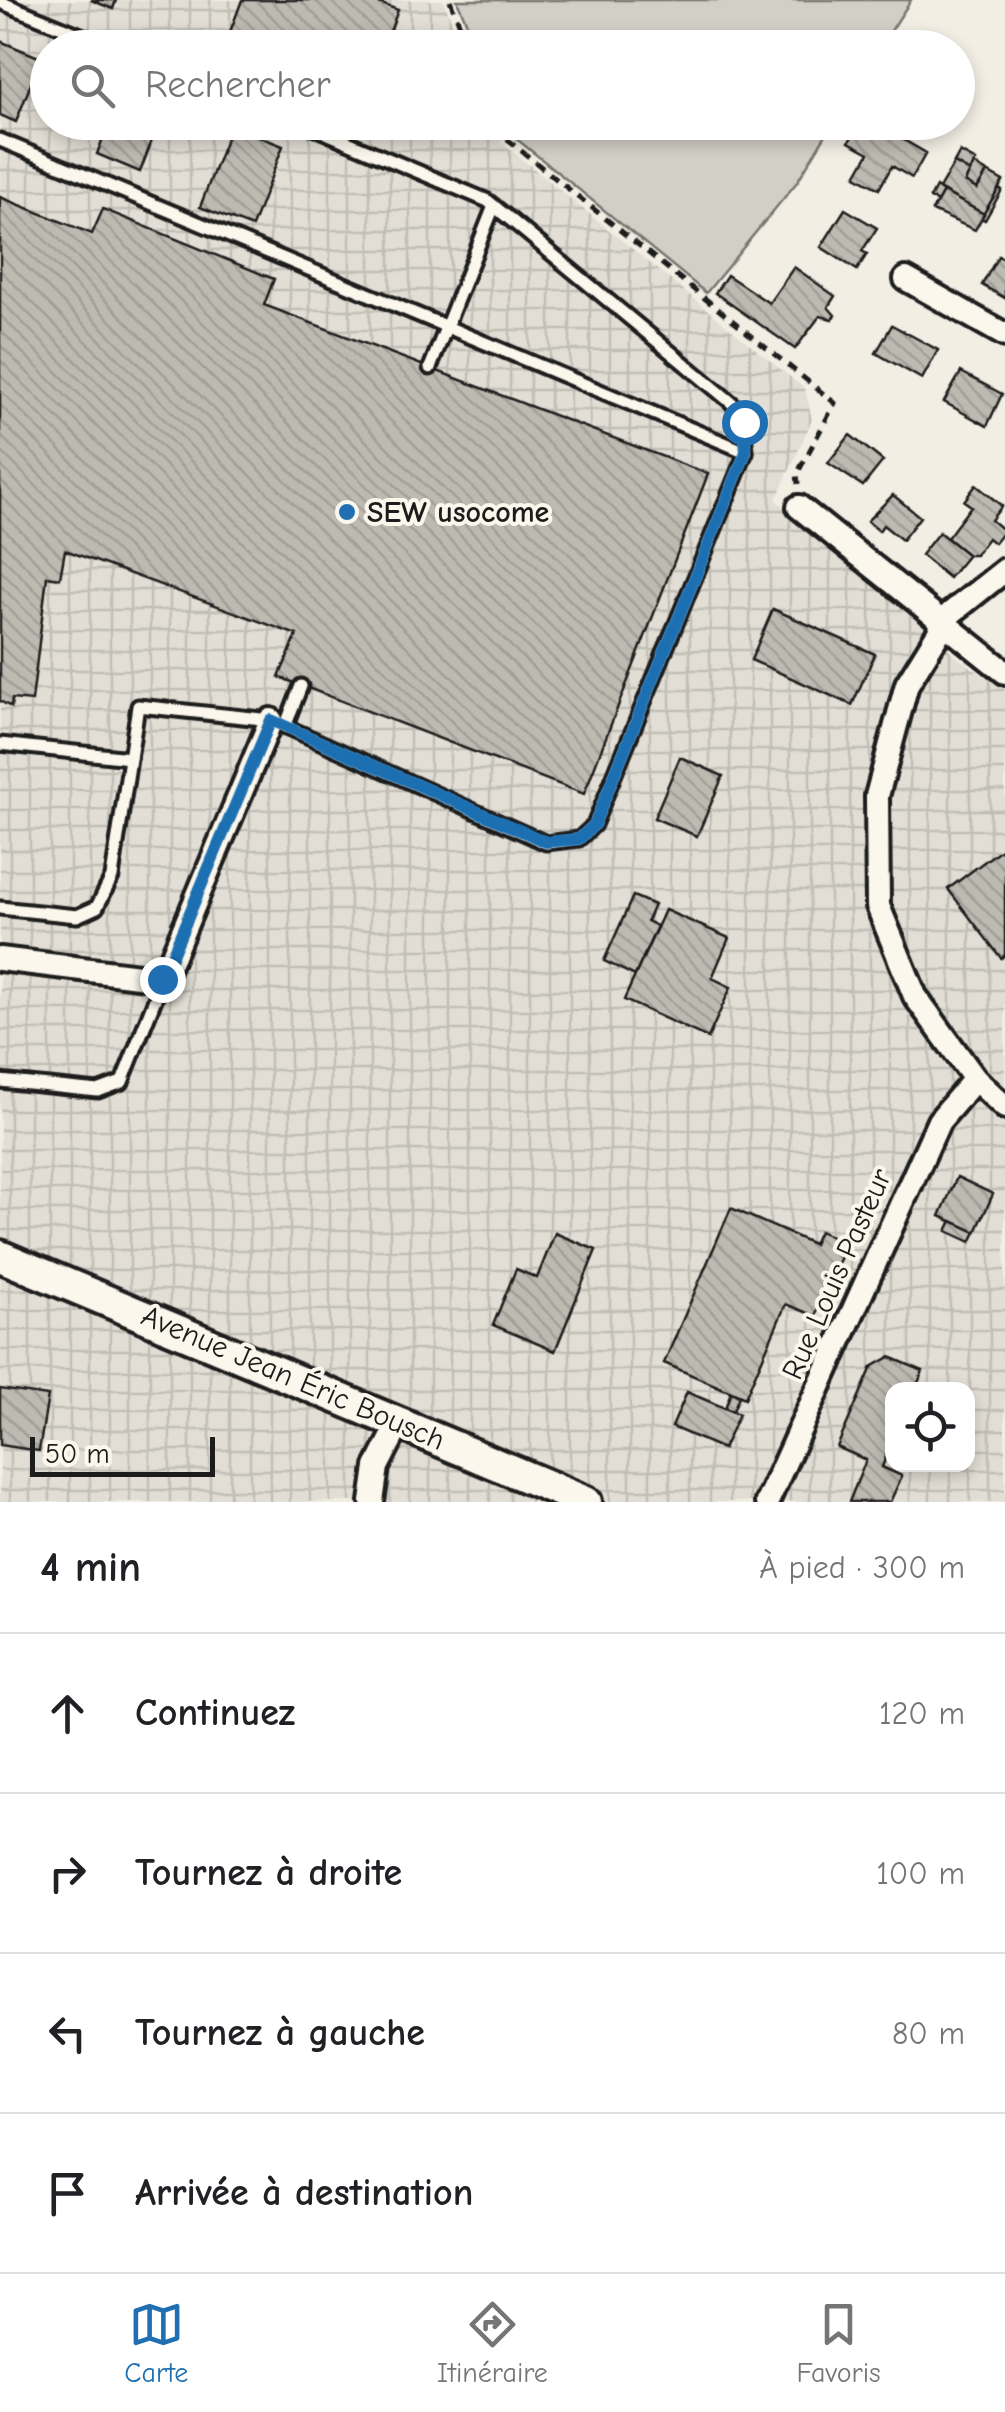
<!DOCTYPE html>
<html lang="fr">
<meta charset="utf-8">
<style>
:root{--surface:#fff;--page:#f6f6f6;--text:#202124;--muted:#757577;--line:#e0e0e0;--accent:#1f6fb2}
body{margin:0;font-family:"Comic Neue",sans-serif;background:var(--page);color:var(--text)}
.controls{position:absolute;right:30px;bottom:30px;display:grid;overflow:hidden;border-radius:20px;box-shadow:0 5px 15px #0003}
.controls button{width:90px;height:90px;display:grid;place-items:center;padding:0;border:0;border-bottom:2px solid var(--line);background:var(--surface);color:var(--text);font:50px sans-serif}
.scale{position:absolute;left:30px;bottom:25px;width:185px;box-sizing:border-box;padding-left:10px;border:5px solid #1c1c1c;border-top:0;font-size:28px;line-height:35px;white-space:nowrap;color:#1c1c1c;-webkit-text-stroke:8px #fbf7ec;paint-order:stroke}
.stop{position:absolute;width:30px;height:30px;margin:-22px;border:8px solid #1f6fb2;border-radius:50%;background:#fff}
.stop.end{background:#1f6fb2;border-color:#fff;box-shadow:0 2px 10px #0008}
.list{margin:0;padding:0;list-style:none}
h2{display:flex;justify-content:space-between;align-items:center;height:130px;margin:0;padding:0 40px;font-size:42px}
h2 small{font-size:32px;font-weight:400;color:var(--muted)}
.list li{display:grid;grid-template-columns:65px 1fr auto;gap:30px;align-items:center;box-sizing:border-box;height:160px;padding:0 40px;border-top:2px solid var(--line)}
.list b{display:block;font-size:38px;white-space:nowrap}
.list em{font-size:32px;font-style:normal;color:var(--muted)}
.icon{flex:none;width:55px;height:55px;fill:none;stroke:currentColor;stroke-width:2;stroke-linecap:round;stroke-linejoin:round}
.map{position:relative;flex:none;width:1005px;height:1502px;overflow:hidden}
.search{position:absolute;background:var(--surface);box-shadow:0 5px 15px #0003;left:30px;right:30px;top:30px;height:110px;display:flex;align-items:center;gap:25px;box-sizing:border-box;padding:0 35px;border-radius:55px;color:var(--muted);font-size:38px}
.sheet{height:770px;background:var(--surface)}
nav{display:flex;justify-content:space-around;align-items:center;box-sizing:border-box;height:140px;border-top:2px solid var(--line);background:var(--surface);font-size:28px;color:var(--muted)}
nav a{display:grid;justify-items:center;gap:5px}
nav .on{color:var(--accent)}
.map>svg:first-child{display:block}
.industrial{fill:url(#industrial-grid);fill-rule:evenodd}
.grass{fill:#d2cfc6;stroke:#777671;stroke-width:2.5}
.building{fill:url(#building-back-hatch);stroke:#1c1c1c;stroke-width:2.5}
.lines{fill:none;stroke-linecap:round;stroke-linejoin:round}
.lane-casing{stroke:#1c1c1c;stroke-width:19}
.street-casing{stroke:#1c1c1c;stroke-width:30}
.secondary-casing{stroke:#1c1c1c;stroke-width:38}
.path{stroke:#1c1c1c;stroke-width:5;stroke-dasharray:10 8;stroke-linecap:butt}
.lane{stroke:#fbf7ec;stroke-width:11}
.street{stroke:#fbf7ec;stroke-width:22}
.secondary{stroke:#fbf7ec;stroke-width:30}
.route{stroke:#1f6fb2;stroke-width:12}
.poi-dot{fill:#1f6fb2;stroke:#fbf7ec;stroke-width:4}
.labels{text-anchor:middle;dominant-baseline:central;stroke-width:8;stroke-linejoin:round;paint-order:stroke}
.poi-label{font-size:30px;font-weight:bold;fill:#1c1c1c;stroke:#fbf7ec;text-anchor:start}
.street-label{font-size:30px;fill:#1c1c1c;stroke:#fbf7ec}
</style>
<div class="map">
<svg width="1005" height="1502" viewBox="0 0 1005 1502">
<defs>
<pattern id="industrial-grid" width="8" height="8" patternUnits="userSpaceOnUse" patternTransform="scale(2.5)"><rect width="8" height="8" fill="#e2ded5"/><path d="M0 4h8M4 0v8" fill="none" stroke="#c1beb6"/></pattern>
<pattern id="building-back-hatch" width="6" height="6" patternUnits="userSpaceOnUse" patternTransform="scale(2.5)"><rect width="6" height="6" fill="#bdbab1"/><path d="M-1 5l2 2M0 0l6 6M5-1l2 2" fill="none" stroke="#a29f98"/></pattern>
</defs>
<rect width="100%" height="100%" fill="#f2eee4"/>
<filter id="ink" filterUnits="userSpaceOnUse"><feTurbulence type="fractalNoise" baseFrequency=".01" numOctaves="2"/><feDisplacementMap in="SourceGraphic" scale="20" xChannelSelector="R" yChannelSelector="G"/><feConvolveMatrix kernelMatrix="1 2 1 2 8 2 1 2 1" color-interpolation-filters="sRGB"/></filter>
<g filter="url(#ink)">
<path class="industrial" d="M 0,0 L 443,0 L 463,47 L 48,48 L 48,122 L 493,123 L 502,143 L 805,389 L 812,420 L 776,500 L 926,621 L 954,655 L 1005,690 L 1005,1502 L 0,1502 ZM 892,1390 L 968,1390 L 968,1464 L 892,1464 Z"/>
<g class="grass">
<path d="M 457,0 L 911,0 L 880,48 L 477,47 Z"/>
<path d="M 507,123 L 833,123 L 797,182 L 706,293 L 513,136 Z"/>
</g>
<g class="building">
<path d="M 91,0 L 116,0 L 113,9 Z"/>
<path d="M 242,0 L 371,0 L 398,10 L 384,48 L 224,48 Z"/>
<path d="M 0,41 L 41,58 L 16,122 L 0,115 Z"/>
<path d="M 109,122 L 123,122 L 154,135 L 140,172 L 97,154 Z"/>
<path d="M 123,122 L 159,122 L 154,135 Z"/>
<path d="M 860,122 L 873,122 L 926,153 L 912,178 L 892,166 L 879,189 L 856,176 L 869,153 L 849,142 Z"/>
<path d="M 231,126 L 283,146 L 252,227 L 200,207 Z"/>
<path d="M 960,152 L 976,161 L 970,172 L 954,163 Z"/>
<path d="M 954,163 L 970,172 L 965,182 L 977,189 L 987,172 L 1003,181 L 984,214 L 939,189 Z"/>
<path d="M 974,164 L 987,172 L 977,189 L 965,182 Z"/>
<path d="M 936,187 L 943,192 L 938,202 L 930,198 Z"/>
<path d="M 999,188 L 1002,190 L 985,220 L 981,218 Z"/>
<path d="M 943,192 L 984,214 L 975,230 L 932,211 Z"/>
<path d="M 0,197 L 92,234 L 103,209 L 274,279 L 264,305 L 708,474 L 584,794 L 279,677 L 297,635 L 65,550 L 60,578 L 47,576 L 32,701 L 12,699 L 11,707 L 0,701 Z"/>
<path d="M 845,209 L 877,228 L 862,251 L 867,254 L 857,270 L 821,247 Z"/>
<path d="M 998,256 L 1005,259 L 1005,298 L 982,285 Z"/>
<path d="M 794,267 L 835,296 L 828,307 L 835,315 L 832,319 L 820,316 L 795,349 L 715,293 L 727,275 L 769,303 Z"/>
<path d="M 892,325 L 938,350 L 922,379 L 876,353 Z"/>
<path d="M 961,372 L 1002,394 L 987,426 L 944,402 Z"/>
<path d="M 850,435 L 883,461 L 863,486 L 828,463 Z"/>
<path d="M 976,485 L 1002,506 L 991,520 L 1004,531 L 994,543 L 988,538 L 975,555 L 968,555 L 947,538 L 971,506 L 964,501 Z"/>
<path d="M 893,495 L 920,517 L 902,540 L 883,525 L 879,531 L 867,521 Z"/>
<path d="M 939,532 L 968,555 L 949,578 L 921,555 Z"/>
<path d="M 773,609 L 875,654 L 852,705 L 751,660 Z"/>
<path d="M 680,757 L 723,776 L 697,836 L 654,818 Z"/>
<path d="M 1005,846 L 1005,955 L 1001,958 L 948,889 Z"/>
<path d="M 633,896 L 654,905 L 647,921 L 657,926 L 635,976 L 604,961 Z"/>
<path d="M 665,910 L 729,938 L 712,978 L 731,987 L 708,1038 L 624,1000 Z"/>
<path d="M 957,1177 L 993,1194 L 976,1232 L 940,1216 Z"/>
<path d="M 731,1208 L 813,1244 L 819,1231 L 847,1243 L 815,1316 L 786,1304 L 745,1398 L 664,1363 Z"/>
<path d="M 952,1221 L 976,1232 L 971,1242 L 947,1231 Z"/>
<path d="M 555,1233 L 596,1250 L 555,1351 L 493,1325 L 516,1269 L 537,1278 Z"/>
<path d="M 890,1357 L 923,1371 L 915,1390 L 892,1390 L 892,1441 L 882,1467 L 902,1476 L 890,1502 L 849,1502 L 866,1460 L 837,1447 L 872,1367 Z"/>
<path d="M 0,1389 L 48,1396 L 39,1451 L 0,1445 Z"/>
<path d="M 687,1392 L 739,1414 L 723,1449 L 672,1427 Z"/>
<path d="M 731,1392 L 739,1396 L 733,1411 L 725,1408 Z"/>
</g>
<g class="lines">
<defs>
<g id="lane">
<path d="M 0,2 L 113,48"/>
<path d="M 0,140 L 746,452"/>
<path d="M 430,368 L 494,206"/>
<path d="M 285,727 L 301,686"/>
<path d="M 0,744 L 130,758"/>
<path d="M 0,908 L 77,916 L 97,907 L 112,877 L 138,706 L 271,720 L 546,843 L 579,839 L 594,825 L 746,452 L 744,421 L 732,403 L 488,201 L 300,122"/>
<path d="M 0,1081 L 98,1091 L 122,1082 L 163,979"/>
</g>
<g id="street">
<path d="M 906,279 L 1005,335"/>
<path d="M 799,507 L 1005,672"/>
<path d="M 1005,570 L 951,613 L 907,684 L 877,796 L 878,906 L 915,996 L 975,1079 L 1005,1107"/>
<path d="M 0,959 L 163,979 L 271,720"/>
<path d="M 372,1502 L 377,1467 L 400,1422"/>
<path d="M 767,1502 L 939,1121 L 975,1079"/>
</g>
<path id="secondary" d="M 0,1256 L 586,1502"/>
</defs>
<use href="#lane" class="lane-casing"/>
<use href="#street" class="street-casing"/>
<use href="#secondary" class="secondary-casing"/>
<g class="path">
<path d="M 450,0 L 469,48"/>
<path d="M 501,122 L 509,141 L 835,403 L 797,474 L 798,484"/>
</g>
<use href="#lane" class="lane"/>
<use href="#street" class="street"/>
<use href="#secondary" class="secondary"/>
</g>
</g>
<g class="lines" filter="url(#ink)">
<path class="route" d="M 162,979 L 271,720 L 546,842 L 579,839 L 594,825 L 746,452 L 744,422"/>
</g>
<circle class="poi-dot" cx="347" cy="512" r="10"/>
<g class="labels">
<g class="poi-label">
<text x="367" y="512">SEW usocome</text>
</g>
<g class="street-label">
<text transform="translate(837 1274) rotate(-66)">Rue Louis Pasteur</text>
<text transform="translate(293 1378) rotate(23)">Avenue Jean Éric Bousch</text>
</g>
</g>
</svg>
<div class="controls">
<button><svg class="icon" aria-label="locate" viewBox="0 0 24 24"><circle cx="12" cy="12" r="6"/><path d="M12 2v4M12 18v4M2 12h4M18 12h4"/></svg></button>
</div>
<div class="scale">50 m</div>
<div class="stop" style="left:744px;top:422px"></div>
<div class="stop end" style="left:162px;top:979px"></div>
<div class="search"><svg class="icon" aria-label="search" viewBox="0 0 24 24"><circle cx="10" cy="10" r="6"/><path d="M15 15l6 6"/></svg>Rechercher</div>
</div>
<section class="sheet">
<h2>4 min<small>À pied · 300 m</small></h2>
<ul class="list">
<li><svg class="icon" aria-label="ahead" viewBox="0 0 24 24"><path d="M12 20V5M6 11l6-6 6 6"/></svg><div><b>Continuez</b></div><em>120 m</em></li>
<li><svg class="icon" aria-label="right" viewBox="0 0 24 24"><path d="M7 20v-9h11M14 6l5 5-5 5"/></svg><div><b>Tournez à droite</b></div><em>100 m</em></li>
<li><svg class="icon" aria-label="left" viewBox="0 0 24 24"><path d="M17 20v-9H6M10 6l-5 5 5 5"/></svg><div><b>Tournez à gauche</b></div><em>80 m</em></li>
<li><svg class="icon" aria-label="arrive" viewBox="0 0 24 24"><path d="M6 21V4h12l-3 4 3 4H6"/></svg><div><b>Arrivée à destination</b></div></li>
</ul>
</section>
<nav>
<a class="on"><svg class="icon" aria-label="map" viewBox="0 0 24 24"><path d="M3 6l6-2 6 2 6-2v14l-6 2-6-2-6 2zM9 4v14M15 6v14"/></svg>Carte</a>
<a><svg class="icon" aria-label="directions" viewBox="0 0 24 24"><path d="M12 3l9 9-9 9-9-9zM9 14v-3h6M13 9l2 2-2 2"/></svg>Itinéraire</a>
<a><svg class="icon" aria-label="saved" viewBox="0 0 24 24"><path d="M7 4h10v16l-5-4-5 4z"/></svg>Favoris</a>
</nav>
